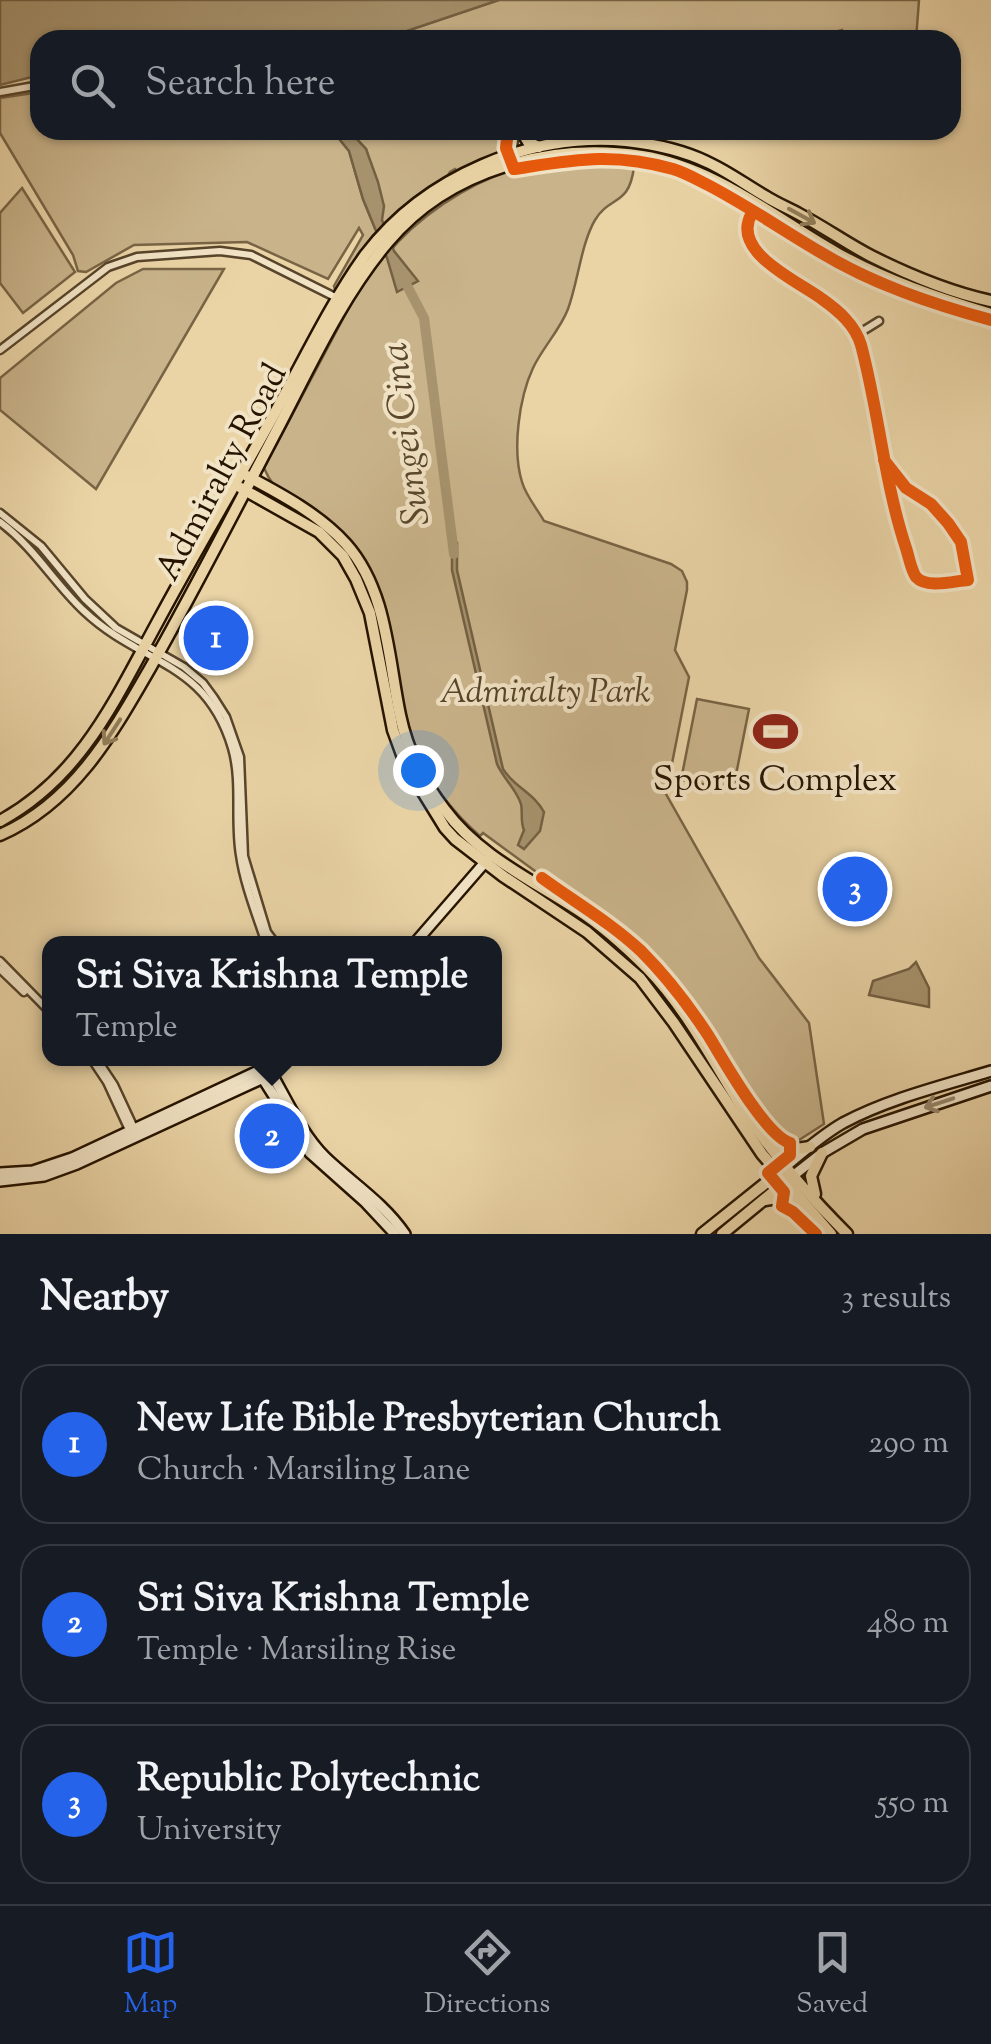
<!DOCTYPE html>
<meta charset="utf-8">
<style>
:root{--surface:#171b24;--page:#242831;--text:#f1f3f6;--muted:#9ea1a6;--line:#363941;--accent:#2563eb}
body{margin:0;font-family:"Sorts Mill Goudy",serif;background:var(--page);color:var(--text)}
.you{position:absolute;left:418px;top:770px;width:35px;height:35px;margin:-25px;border:8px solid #fff;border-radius:50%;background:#1a73e8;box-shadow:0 0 0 15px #1a73e833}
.badge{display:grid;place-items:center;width:65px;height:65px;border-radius:50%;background:var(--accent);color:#fff;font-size:32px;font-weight:700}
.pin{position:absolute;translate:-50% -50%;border:5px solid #fff;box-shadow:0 2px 10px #0006}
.popup{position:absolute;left:42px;top:936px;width:460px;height:130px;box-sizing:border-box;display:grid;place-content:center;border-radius:20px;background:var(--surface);filter:drop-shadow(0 2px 8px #0005);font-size:32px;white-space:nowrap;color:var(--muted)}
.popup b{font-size:38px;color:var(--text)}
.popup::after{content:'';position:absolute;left:50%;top:100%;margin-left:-20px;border:20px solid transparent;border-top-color:var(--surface)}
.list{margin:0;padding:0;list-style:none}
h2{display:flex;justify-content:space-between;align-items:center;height:130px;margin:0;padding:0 40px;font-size:42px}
h2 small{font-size:32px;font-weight:400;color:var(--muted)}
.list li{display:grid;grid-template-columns:65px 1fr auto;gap:30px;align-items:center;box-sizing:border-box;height:160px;margin:0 20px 20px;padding:0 20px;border:2px solid var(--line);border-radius:30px}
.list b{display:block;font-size:38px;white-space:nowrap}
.list p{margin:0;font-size:32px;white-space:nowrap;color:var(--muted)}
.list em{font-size:32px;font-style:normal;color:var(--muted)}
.icon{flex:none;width:55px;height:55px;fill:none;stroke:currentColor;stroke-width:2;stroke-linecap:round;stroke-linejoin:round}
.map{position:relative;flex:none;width:991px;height:1234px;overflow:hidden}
.search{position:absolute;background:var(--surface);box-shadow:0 2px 8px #0004;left:30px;right:30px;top:30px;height:110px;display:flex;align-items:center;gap:25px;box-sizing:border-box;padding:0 35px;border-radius:30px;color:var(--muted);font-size:38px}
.sheet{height:670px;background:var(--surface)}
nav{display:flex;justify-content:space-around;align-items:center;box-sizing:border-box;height:140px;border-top:2px solid var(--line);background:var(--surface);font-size:28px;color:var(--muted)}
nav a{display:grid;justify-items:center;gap:5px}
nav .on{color:var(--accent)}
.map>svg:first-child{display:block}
.green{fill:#c9b38a;stroke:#786445;stroke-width:2.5}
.water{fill:#a7936e;stroke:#736042;stroke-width:2.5}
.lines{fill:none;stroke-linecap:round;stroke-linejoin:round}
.river{stroke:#a7936e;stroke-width:10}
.street-casing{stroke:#57442a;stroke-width:11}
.secondary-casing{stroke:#261400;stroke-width:14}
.primary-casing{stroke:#261400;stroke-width:15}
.street{stroke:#f1e3c5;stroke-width:6}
.secondary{stroke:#f1e3c5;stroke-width:9}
.primary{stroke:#ead4a6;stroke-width:10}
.cycleway-casing{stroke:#f1e3c5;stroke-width:19}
.cycleway{stroke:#e8590c;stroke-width:12}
.oneway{stroke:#927e5b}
.oneway2{stroke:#96866c}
.labels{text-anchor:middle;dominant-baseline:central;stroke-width:8;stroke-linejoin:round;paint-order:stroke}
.street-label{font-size:35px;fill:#261400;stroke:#f1e3c5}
.park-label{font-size:35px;font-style:italic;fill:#574429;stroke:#f1e3c5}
.poi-label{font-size:35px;fill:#261400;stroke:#f1e3c5}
.water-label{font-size:38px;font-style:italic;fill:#5a472c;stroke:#f1e3c5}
</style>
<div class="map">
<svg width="991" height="1234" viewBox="0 0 991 1234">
<rect width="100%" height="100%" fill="#ead4a6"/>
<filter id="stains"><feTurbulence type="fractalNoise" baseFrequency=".002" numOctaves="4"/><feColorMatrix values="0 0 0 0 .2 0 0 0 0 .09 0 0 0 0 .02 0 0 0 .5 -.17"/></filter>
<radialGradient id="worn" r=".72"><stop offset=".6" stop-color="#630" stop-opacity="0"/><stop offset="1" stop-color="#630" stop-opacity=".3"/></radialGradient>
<g class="green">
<path d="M 498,0 L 919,0 L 916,40 L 844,40 L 842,30 L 804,40 L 380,40 Z"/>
<path d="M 40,92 L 40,130 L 332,130 L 349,151 L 363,199 L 375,228 L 369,159 L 366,149 L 348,130 L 511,130 L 509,144 L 504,146 L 506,151 L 458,172 L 455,169 L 450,172 L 447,177 L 341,287 L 335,290 L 334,286 L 363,235 L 359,228 L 328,279 L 247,242 L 134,245 L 86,272 L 78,271 L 73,255 L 0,133 L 0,98 Z"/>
<path d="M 584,159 L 614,161 L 634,167 C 629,207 610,195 595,220 C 581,244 578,282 568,309 C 560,330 543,347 533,368 C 519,398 512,450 522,482 C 526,496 538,510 544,521 L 671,564 L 682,571 L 687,582 L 687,590 L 675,650 L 689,677 L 666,794 L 759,958 L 809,1023 L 824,1124 L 796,1142 L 783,1139 L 759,1111 L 693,1010 L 657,967 L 638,947 L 594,910 L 535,871 L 483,833 L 480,836 C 418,782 407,732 394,654 C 390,629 388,604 375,581 C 351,533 284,516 264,468 L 363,281 L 383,254 L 386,256 C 414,220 468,182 514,170 C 537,164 561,162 584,159 Z"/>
<path d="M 22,188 L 75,272 L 23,313 L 0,283 L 0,213 Z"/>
<path d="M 143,269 L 224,269 L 96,489 L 0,410 L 0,378 L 116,283 Z"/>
<path d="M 697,699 L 749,709 L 733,790 L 681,780 Z"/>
</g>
<g class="water">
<path d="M 0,0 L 499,0 L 380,40 L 40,40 L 40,75 L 0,85 Z"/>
<path d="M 332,130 L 348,130 L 366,149 L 378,182 L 384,206 L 382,220 L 394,251 L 418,281 L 397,292 L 387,258 L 363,199 L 349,151 Z"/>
<path d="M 452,543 L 457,543 L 457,570 L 503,769 C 514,787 534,793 544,812 L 540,831 L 524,849 L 518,845 L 524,830 C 520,821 523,813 521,804 C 516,789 503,778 497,764 L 452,570 Z"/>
<path d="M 916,962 L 929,988 L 929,1007 L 869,995 L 873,981 L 909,969 Z"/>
</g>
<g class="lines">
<path class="river" d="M 403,278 L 424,318 L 454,554"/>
<defs>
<g id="street">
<path d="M 0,92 L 40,85"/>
<path d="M 515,156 L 513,148 L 515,130"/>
<path d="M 752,213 C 729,252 798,281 822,299 C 839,311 855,325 861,345 C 879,412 884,482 906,548 C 909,557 911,570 916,577 C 927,589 954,581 968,580 L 961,542 L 948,523 L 931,504 L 906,488 L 884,460"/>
<path d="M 858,334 L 879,321"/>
<path d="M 0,350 L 108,267 L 137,257 L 220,251 L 251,255 L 337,298"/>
<path d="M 0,513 L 41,546 L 85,599 L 116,628 L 184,667 L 203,683 L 214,698 L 226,717 L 240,757 L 244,856 L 267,932 L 276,944"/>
<path d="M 0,522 C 34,547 54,583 84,611 C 141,665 206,660 232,748 C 242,782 234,820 240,855 C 244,884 257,916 266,944"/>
<path d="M 0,961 L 49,1011"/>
<path d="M 0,969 L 24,992"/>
<path d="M 91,1058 L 107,1082 L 130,1132"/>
<path d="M 96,1058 L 114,1085 L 135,1130"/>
</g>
<g id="secondary">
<path d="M 414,944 L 487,860"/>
<path d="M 269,1069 C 286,1098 301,1133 325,1157 C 352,1183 383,1202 405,1234"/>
<path d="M 260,1074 L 310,1153 L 365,1202 L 395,1234"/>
<path d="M 786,1166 C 804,1151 822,1135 843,1123 C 888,1099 941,1086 991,1071"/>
<path d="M 0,1173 L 33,1171 L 72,1158 L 286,1058"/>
<path d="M 794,1175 L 822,1153 L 863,1129 L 991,1086"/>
<path d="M 0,1181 L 44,1176 L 77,1164 L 272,1074 L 279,1063"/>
</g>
<g id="primary">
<path d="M 522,132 L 528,142 L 539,147"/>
<path d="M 247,476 C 281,494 320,515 346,544 C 387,590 388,658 400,715 C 407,749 424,783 445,810 C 478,855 532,880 578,910 C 603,926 626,947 647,968 C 688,1010 714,1064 745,1112 C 774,1156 810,1197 847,1234"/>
<path d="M 241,488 L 319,532 L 343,556 L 356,579 L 370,613 L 393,730 L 405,763 L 445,828 L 455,839 L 503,876 L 587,932 L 640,978 L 674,1023 L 762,1154 L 831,1234"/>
<path d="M 0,821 C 81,777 115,700 157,623 C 194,554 234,487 272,418 C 301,366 331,302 366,254 C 425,177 530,132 626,141 C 653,144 682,150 707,162 C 727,171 746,185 765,196 C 776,203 788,208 799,214 C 824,227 846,243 871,256 C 909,275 949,292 991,301"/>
<path d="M 0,835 C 73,803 111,736 149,670 C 194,591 235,510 277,430 C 310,367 342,296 388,242 C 449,169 551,142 642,156 C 714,167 775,218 837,253 C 885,280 938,298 991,314"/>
<path d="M 771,1143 L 790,1150 L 810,1147"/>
<path d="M 815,1194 L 811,1176 L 822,1153"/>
<path d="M 765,1200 L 783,1197 L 801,1204"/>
<path d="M 702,1234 L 782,1170"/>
<path d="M 722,1234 L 789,1179"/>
</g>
</defs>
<use href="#street" class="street-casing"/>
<use href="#secondary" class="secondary-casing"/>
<use href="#primary" class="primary-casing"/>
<use href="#street" class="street"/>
<use href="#secondary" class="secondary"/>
<use href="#primary" class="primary"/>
<defs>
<g id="cycleway">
<path d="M 508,130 L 506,148 L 514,169 C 574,160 612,152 673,169 C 686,173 696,179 708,185 C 748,206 781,229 820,252 C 873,284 932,304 991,320"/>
<path d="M 752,213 C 729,252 798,281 822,299 C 839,311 855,325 861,345 C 879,412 884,482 906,548 C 909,557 911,570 916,577 C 927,589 954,581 968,580 L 961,542 L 948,523 L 931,504 L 906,488 L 884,460"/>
<path d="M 542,878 C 575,902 611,923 641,951 C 666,976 689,1006 708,1035 C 723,1059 765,1135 790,1143 L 790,1155 L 768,1173 L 784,1192 L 782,1206 L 793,1212 L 816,1234"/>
</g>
</defs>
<use href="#cycleway" class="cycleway-casing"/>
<use href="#cycleway" class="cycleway"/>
</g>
<defs><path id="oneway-shaft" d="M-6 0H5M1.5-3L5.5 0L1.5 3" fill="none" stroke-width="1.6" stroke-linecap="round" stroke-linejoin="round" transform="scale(2.5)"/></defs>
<g class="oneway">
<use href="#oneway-shaft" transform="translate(802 216) rotate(29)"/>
<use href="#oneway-shaft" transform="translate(112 732) rotate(123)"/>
</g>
<use class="oneway2" href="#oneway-shaft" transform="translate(939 1103) rotate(162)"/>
<defs>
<symbol id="stadium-bare" viewBox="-9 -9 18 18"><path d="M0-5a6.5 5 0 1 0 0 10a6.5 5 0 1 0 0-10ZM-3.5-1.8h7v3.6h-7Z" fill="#8f2418" stroke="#f1e3c5" stroke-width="2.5" paint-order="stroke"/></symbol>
</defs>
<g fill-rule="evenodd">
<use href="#stadium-bare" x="744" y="700" width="63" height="63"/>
</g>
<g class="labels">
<g class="street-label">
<text transform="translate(223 473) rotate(-62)">Admiralty Road</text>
</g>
<g class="park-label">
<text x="545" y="693">Admiralty Park</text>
</g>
<g class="poi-label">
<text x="775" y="781">Sports Complex</text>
</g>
<g class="water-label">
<text transform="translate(408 434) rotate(-97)">Sungei Cina</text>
</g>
</g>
<rect width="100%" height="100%" filter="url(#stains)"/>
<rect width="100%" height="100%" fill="url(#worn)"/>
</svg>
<div class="you"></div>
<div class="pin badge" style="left:216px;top:638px">1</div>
<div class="pin badge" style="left:272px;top:1136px">2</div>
<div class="popup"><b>Sri Siva Krishna Temple</b>Temple</div>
<div class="pin badge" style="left:855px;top:889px">3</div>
<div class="search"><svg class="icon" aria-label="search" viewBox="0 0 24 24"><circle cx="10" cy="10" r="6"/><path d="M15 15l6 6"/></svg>Search here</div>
</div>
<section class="sheet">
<h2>Nearby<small>3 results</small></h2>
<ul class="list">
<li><span class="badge">1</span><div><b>New Life Bible Presbyterian Church</b><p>Church · Marsiling Lane</p></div><em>290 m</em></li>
<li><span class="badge">2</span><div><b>Sri Siva Krishna Temple</b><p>Temple · Marsiling Rise</p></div><em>480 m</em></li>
<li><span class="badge">3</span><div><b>Republic Polytechnic</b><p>University</p></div><em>550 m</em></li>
</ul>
</section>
<nav>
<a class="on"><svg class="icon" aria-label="map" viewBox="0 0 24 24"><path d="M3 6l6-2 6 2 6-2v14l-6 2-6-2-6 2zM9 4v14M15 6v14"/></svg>Map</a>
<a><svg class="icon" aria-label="directions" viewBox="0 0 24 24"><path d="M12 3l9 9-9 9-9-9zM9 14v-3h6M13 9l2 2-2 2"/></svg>Directions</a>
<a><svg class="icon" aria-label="saved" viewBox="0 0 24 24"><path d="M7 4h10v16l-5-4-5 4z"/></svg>Saved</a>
</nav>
